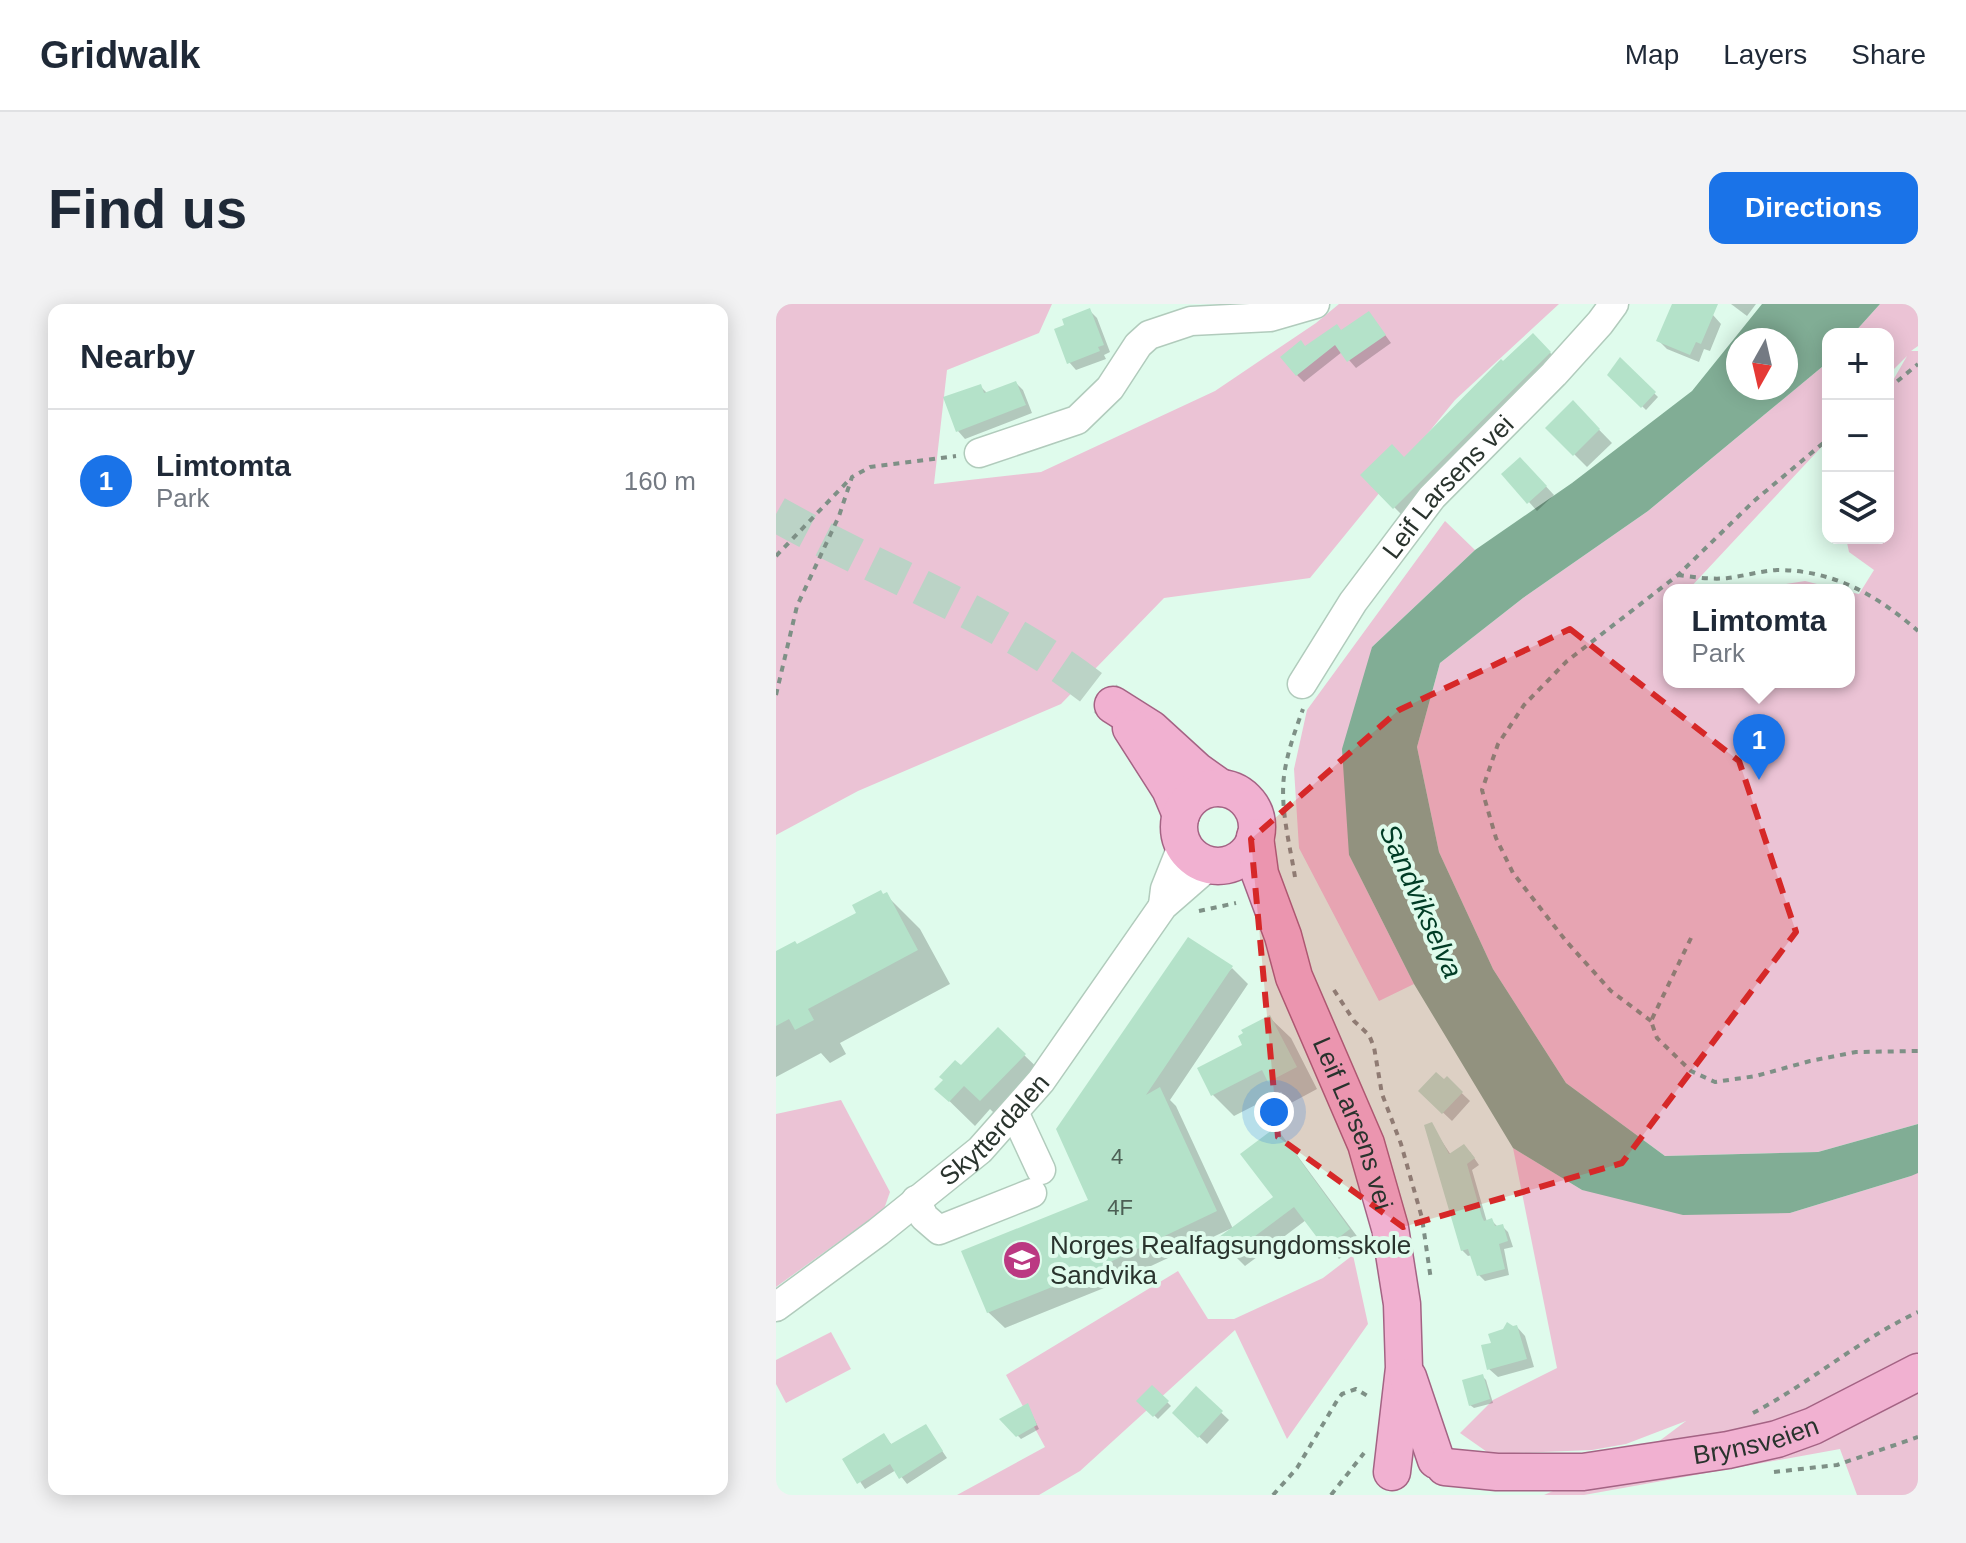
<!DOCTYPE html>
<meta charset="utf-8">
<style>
:root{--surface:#fff;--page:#f2f2f3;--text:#1f2937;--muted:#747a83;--line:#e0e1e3;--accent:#1a73e8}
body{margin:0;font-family:Helvetica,sans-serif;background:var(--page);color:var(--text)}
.controls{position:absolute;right:24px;top:24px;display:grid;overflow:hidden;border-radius:16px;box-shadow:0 4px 20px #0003}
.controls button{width:72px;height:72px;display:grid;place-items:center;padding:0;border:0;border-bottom:2px solid var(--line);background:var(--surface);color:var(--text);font:40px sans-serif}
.compass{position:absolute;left:950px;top:24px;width:72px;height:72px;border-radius:50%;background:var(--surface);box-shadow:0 4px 20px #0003;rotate:188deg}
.you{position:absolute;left:498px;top:808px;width:28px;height:28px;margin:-20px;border:6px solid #fff;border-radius:50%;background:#1a73e8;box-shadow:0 0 0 12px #1a73e833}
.badge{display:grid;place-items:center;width:52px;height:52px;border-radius:50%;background:var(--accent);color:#fff;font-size:26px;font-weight:700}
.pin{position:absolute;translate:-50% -66px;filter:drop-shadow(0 2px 4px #0008)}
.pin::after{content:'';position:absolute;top:42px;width:28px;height:24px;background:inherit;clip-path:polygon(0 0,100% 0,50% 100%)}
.popup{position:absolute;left:887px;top:280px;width:192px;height:104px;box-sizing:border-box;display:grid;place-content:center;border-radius:16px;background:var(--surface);filter:drop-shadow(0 2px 6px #0005);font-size:26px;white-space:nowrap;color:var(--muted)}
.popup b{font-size:30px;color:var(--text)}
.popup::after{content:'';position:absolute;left:50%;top:100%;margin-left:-16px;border:16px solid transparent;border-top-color:var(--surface)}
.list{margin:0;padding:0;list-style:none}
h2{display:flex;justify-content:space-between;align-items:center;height:104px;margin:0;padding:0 32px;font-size:34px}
h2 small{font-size:26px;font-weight:400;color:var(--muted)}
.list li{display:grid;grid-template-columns:52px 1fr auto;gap:24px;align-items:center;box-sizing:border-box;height:144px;padding:0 32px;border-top:2px solid var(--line)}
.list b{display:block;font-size:30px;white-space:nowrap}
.list p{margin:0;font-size:26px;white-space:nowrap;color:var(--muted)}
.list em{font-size:26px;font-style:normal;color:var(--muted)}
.icon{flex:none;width:44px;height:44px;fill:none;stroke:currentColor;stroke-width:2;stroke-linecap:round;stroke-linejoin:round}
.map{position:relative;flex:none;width:1142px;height:1191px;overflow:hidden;border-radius:16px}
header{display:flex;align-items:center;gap:48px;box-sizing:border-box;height:112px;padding:0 40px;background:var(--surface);border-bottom:2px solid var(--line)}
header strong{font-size:38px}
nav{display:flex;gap:44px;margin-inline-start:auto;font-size:28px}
.intro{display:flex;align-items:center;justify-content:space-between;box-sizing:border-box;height:192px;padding:0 48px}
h1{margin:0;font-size:56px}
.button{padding:20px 36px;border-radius:16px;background:var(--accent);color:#fff;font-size:28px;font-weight:700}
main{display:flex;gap:48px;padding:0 48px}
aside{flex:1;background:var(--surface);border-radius:16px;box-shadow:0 4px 20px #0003}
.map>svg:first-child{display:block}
.green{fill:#ebc3d5}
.water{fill:#81ad95;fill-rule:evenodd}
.shadow{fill:#0003}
.building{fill:#b4e2c9}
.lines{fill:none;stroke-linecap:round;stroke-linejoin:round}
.major-tunnel{stroke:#bbd3c6;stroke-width:36;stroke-dasharray:36 18;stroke-linecap:butt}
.minor-casing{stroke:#b1cbbc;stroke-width:31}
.major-casing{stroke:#a46384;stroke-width:39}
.path{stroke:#7e9086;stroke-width:4;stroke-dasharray:6 6;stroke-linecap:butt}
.minor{stroke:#fff;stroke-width:28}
.major{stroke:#f1b1d1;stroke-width:36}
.marked{fill:#d62828;fill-opacity:0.2;stroke:#d62828;stroke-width:6;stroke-dasharray:16 10;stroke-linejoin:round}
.labels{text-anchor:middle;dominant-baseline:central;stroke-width:8;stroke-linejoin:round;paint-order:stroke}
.number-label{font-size:22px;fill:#4c5f54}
.street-label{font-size:26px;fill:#29332d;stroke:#dffbec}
.poi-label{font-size:26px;fill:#29332d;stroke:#dffbec;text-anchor:start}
.water-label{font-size:28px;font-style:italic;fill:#003c25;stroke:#dffbec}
</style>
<header>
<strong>Gridwalk</strong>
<nav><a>Map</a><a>Layers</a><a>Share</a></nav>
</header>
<div class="intro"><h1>Find us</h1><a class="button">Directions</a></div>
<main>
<aside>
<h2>Nearby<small></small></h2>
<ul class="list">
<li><span class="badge">1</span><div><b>Limtomta</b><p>Park</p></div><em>160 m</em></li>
</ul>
</aside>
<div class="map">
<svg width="1142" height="1191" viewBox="0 0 1142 1191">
<rect width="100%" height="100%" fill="#dffbec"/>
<g class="green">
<path d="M 0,0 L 276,0 L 263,29 L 171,66 L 158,180 L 265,168 L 439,87 L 540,19 L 563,0 L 783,0 L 679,96 L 534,274 L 388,294 L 285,400 L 82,487 L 0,531 Z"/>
<path d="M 1104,0 L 1142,0 L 1142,42 L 1135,47 L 1142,47 L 1142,820 L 1042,848 L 889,852 L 790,779 L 717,665 L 663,548 L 641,443 L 664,359 L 747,294 L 872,207 L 1052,58 L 1052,136 L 912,286 L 893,286 L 893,378 L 1073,378 L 1073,288 L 1083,290 L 1098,266 L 1073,248 L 1070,234 L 1112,234 L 1112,85 L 1131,52 L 1112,71 L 1112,30 L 1077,30 Z"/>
<path d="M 669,217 L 699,246 L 596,343 L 573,551 L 638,680 L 603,697 L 523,544 L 518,465 L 531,406 Z"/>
<path d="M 1029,277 L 1065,286 L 972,286 Z"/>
<path d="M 65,796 L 114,888 L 108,905 L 0,983 L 0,810 Z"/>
<path d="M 737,844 L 806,886 L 1014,909 L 1135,872 L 1142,862 L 1142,1191 L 1081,1191 L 1064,1145 L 808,1191 L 768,1191 L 786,1183 L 834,1174 L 910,1117 L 850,1140 L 816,1146 L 714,1150 L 684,1129 L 717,1096 L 781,1064 Z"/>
<path d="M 577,951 L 592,1020 L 511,1135 L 459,1026 L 304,1167 L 263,1191 L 181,1191 L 269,1143 L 230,1071 L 402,967 L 432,1015 L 458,1015 L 547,974 Z"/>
<path d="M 55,1028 L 75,1065 L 10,1099 L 0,1080 L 0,1056 Z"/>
</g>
<path class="water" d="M 986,0 L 1104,0 L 1077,30 L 1052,30 L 1052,58 L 872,207 L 747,294 L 664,359 L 641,443 L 663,548 L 717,665 L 790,779 L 889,852 L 1042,848 L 1142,820 L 1142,869 L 1135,872 L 1014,909 L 907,911 L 806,886 L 737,844 L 638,680 L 573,551 L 566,445 L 596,343 L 699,246 L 796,179 L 916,87 ZM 962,36 L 1010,36 L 1010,84 L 962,84 Z"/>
<g class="shadow">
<path d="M 898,0 L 909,0 L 937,11 L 945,20 L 934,47 L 928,45 L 923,58 L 891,45 L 882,36 Z"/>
<path d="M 955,0 L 980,0 L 971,12 Z"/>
<path d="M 313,6 L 321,14 L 334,48 L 328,51 L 330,55 L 300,66 L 293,58 Z"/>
<path d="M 593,9 L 615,39 L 580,64 L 566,48 L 528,78 L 521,71 L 530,44 L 566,28 Z"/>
<path d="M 757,31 L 783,58 L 628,213 L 586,171 L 629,156 Z"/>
<path d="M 844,56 L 882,93 L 870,106 L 834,71 Z"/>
<path d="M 240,79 L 247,86 L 256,109 L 189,135 L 182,127 L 204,82 L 212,90 Z"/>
<path d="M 797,99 L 836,139 L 811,163 L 772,124 Z"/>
<path d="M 753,164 L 778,191 L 761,207 L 753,198 Z"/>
<path d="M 110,591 L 144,625 L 174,680 L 64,739 L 70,750 L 54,759 L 45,749 L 0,773 L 0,649 L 22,642 L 82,610 Z"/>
<path d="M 456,664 L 472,680 L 394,796 L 400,802 L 457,925 L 500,893 L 499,826 L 512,839 L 586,939 L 563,955 L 530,916 L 469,962 L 456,949 L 454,925 L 328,984 L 229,1024 L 212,1008 L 315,897 L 282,826 Z"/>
<path d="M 493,713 L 515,734 L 541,785 L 515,799 L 505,788 L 458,812 L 437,791 L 423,765 L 468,741 Z"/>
<path d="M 222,726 L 274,776 L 230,821 L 214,805 L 199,822 L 161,785 Z"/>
<path d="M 671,775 L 694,797 L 676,817 L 644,787 Z"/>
<path d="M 655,821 L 675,851 L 694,848 L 703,861 L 696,866 L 711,918 L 716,917 L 722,923 L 726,922 L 732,928 L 737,943 L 728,945 L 733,971 L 709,977 L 703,971 L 696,951 L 692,952 L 686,946 Z"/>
<path d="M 741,1023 L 749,1032 L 758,1063 L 722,1073 L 713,1065 L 718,1040 Z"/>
<path d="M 706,1072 L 710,1076 L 717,1099 L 698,1104 L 694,1101 Z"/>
<path d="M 376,1083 L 395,1102 L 382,1115 L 363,1097 Z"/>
<path d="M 420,1085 L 453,1116 L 431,1140 L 398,1109 Z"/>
<path d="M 252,1102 L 263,1125 L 245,1135 L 226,1115 Z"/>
<path d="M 150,1123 L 171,1154 L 131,1180 L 120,1166 L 89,1185 L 69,1155 L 108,1132 L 116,1141 Z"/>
</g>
<g class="building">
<path d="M 896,0 L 942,0 L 925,40 L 920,38 L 914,51 L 880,37 Z"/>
<path d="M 314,4 L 328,41 L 322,43 L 324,47 L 291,60 L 278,25 L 288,21 L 286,15 Z"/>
<path d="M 593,7 L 610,31 L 571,58 L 559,41 L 520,72 L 504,53 L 525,36 L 529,42 L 561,20 L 565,26 Z"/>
<path d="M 757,29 L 775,48 L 617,205 L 584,171 L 616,140 L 628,153 L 725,55 L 727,57 Z"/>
<path d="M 844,53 L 880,88 L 865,104 L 831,71 Z"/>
<path d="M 240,77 L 250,101 L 180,128 L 167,93 L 205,80 L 208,89 Z"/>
<path d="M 797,96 L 824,125 L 797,152 L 769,124 Z"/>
<path d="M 744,153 L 771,182 L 751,200 L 725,170 Z"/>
<path d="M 105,586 L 107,590 L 111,588 L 142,646 L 32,705 L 38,716 L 19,726 L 13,715 L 0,722 L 0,647 L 19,637 L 21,640 L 80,609 L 76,601 Z"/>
<path d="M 412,633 L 457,662 L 370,791 L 384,783 L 441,907 L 311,969 L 211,1009 L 185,947 L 312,896 L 280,825 Z"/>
<path d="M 494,711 L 521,763 L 492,778 L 486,766 L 435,792 L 421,764 L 466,741 L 462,732 L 467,729 L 465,726 Z"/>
<path d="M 222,723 L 250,750 L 204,797 L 188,782 L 173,798 L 158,785 L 167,776 L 163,773 L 179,756 L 185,761 Z"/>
<path d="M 660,768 L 668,775 L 671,772 L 687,788 L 666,810 L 642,787 Z"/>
<path d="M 656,818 L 673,850 L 688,840 L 699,854 L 691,860 L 706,913 L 708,917 L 716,914 L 719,922 L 727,920 L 732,937 L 723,940 L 729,965 L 701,972 L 692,945 L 685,947 L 648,821 Z"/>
<path d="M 500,823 L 574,925 L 549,944 L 518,903 L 455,950 L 443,933 L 497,893 L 464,850 Z"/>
<path d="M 731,1018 L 737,1022 L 741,1021 L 751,1055 L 711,1066 L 705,1041 L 715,1039 L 712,1030 L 727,1025 Z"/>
<path d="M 707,1070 L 714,1095 L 693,1102 L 686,1076 Z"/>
<path d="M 376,1081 L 393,1097 L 377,1113 L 360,1097 Z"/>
<path d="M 420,1082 L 447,1107 L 422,1134 L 396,1109 Z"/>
<path d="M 252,1099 L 261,1121 L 240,1133 L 223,1115 Z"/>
<path d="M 150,1120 L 167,1147 L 123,1175 L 114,1160 L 81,1180 L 66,1155 L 108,1129 L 115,1140 Z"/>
</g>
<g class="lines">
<path class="major-tunnel" d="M 0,210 C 114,274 236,315 337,401"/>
<defs>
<g id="minor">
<path d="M 203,149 L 301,116 L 334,84 L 362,41 L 373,31 L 415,17 L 494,13 L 539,0"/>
<path id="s1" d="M 526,380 L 577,298 L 656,193 L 778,70 L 824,19 L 838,0"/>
<path d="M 387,601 L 389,585 L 407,540"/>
<path d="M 239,810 L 265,866"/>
<path d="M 140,896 L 148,913 L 163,926 L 256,889"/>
<path id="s2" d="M 0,1003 L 102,928 L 204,846 L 265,777 L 387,602 L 434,561"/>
</g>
<g id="major">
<path d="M 337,401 L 375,425 L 421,467 L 445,484"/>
<path d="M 355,424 L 394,485 L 405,511"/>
<circle cx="442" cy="523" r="39"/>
<path id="s3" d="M 479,533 L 484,570 L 507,632 L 518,673 L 590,840 L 614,924 L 626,1000 L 628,1064 L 616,1168"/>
<path d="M 632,1073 L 660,1156"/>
<path id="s4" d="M 669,1163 L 721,1168 L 807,1168 L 952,1146 L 1001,1135 L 1037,1122 L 1142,1068"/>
</g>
</defs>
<use href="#minor" class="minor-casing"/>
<use href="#major" class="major-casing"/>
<g class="path">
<path d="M 1112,85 L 1142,60"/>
<path d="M 0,252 L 73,176"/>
<path d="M 902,271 C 917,273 937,276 952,274 C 968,272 984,267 1001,266 C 1057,266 1101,291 1142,327"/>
<path d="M 0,391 L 21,302 L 63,212 L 76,173 L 94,163 L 180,152"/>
<path d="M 519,573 C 514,541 504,505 508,472 C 511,449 519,427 527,405"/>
<path d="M 423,607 L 460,599"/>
<path d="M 915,634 L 875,717 L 881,734 L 915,767 L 939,778 L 980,772 L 1034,757 L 1080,748 L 1142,747"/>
<path d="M 558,686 L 578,717 L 593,731 L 598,743 L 606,790 L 625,840 L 646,914 L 655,976"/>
<path d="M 875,717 L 835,687 L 790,637 L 737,569 L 720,534 L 706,486 L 722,440 L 748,401 L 791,357 L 902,271 L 978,197 L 1052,135"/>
<path d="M 977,1109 C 1034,1079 1084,1035 1142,1008"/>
<path d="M 998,1168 L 1061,1161 L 1142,1133"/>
<path d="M 497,1191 L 521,1164 L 562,1095 L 566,1090 L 580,1085 L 595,1094"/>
<path d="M 555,1191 L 588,1149"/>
</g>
<use href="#minor" class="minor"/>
<use href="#major" class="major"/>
</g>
<path class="marked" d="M 794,325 L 963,457 L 1020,628 L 846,859 L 627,923 L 502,833 L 475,535 L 623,406 Z"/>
<defs>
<symbol id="school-disc" viewBox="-11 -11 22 22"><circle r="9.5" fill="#bb3982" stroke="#dffbec"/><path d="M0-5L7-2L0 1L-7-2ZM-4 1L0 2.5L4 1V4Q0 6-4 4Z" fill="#fff"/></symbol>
</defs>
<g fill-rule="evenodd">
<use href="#school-disc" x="224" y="934" width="44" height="44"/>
</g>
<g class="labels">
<g class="number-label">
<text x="341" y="852">4</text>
<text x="344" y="903">4F</text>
</g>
<g class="street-label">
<text stroke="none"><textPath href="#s1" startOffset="246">Leif Larsens vei</textPath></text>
<text stroke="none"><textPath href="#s3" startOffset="304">Leif Larsens vei</textPath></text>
<text stroke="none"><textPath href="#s2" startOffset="282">Skytterdalen</textPath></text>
<text stroke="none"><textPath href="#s4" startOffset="314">Brynsveien</textPath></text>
</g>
<g class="poi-label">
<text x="274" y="941">Norges Realfagsungdomsskole<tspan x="274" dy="30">Sandvika</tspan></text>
</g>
<g class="water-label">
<text transform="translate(645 597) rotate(66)">Sandvikselva</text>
</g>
</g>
</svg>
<div class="controls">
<button>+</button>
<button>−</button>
<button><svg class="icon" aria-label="layers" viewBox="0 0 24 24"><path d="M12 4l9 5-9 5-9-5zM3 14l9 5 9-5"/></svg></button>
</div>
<svg class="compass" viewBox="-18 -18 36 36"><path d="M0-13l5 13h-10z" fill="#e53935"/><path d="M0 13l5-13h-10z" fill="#747a83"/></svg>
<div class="you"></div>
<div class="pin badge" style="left:983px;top:476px">1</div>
<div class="popup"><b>Limtomta</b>Park</div>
</div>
</main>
